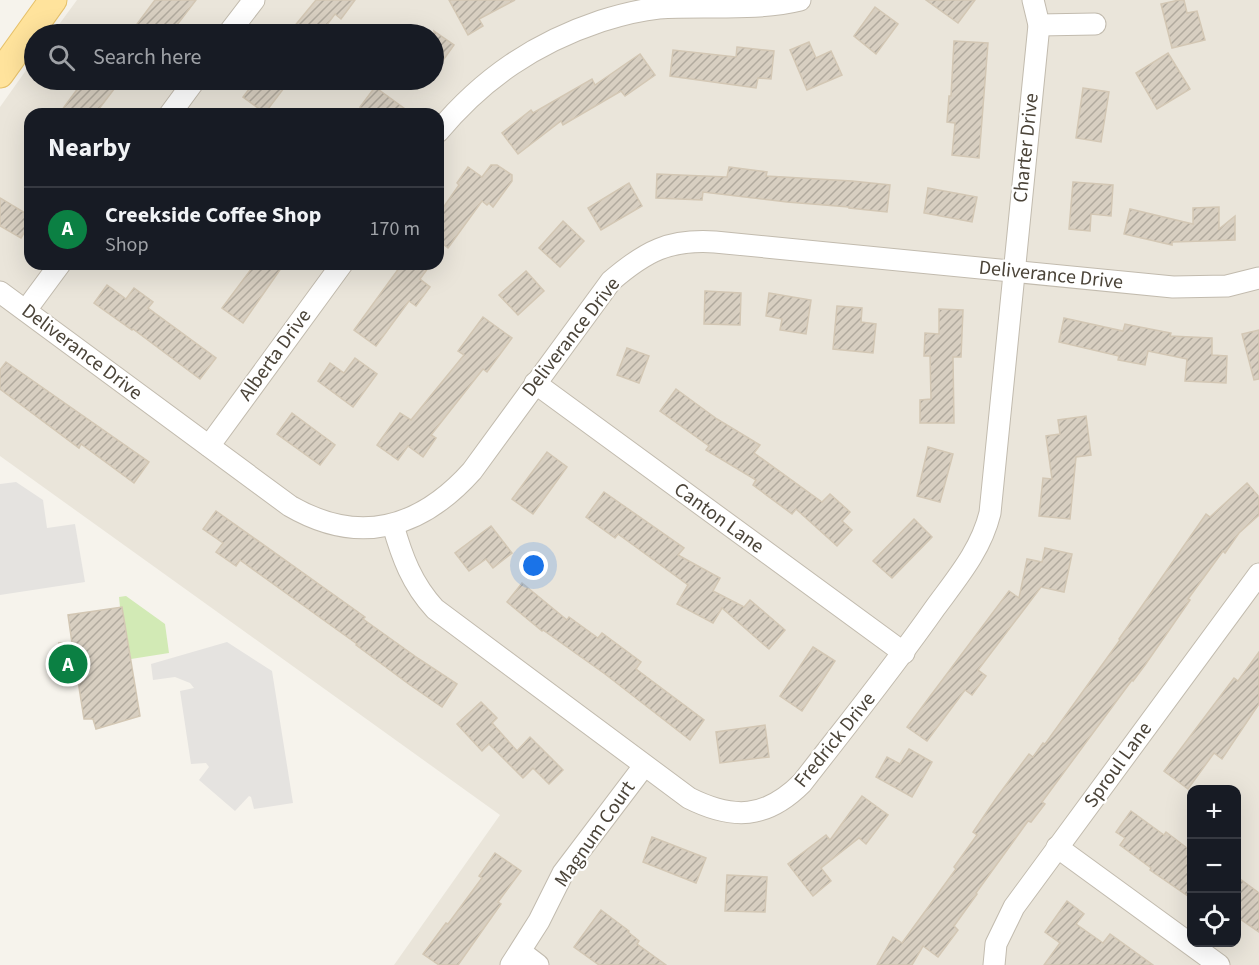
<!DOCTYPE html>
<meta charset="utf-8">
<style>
:root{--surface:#171b24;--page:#20242c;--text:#f1f3f6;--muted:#9ea1a6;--line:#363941;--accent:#0b8043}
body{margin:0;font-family:"Source Sans 3",sans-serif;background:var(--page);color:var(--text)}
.controls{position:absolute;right:18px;bottom:18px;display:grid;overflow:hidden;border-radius:12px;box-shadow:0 6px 24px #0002}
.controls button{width:54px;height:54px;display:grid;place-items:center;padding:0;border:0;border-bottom:2px solid var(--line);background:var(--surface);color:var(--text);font:30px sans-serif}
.you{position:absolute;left:534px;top:566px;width:21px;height:21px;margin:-15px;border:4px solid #fff;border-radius:50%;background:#1a73e8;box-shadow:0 0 0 9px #1a73e833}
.badge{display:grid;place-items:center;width:39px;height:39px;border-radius:50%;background:var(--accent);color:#fff;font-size:20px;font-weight:700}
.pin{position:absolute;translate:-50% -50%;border:3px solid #fff;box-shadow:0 2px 6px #0006}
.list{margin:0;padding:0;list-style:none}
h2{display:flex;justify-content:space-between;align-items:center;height:78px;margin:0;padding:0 24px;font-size:26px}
h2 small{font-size:20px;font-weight:400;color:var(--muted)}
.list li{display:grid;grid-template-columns:39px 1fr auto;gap:18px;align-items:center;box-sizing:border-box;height:84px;padding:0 24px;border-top:2px solid var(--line)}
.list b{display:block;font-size:22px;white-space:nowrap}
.list p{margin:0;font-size:20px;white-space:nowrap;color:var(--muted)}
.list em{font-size:20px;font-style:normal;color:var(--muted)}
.icon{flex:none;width:33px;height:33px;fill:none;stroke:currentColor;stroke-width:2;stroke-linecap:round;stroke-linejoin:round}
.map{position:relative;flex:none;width:1259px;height:965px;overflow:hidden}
.search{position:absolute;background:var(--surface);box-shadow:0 6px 24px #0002;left:24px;top:24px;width:420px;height:66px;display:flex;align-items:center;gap:15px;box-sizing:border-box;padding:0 21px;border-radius:33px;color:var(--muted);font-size:22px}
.panel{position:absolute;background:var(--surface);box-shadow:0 6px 24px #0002;left:24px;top:108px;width:420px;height:162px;border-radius:18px}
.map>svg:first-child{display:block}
.residential{fill:#eae5da;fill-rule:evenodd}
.park{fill:#d2eab5}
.parking{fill:#e5e3e0}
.building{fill:url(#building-hatch);stroke:#d3c7b4;stroke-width:1.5}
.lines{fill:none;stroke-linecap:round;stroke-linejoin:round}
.minor-casing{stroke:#c2bbae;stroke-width:23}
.major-casing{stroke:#e6c16a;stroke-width:29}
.minor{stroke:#fff;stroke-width:21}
.major{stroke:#ffe39c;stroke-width:27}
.labels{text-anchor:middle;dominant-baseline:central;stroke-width:4.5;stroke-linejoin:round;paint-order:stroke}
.street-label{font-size:20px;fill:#4b4439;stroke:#fff}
</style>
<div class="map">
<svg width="1259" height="965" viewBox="0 0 1259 965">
<defs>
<pattern id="building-hatch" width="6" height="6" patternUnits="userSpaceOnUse" patternTransform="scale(1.5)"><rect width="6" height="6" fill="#d8cfc1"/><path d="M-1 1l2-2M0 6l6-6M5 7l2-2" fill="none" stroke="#b1aa9e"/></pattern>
</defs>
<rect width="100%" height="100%" fill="#f6f3ec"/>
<path class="residential" d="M 77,0 L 1259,0 L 1259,965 L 394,965 L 500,815 L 0,456 L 0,107 L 34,59 L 34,80 L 434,80 L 434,34 L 52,34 ZM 30,114 L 438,114 L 438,264 L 30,264 ZM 1192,790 L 1236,790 L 1236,942 L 1192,942 Z"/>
<path class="park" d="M 126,596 L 165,624 L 169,653 L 131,659 L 122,608 L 120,607 L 119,597 Z"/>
<g class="parking">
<path d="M 16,482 L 43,500 L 47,528 L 75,524 L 85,582 L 0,595 L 0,484 Z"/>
<path d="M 227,642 L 272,671 L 293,803 L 254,809 L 251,797 L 249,796 L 235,811 L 199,780 L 209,767 L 206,763 L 191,764 L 180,691 L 194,688 L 190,683 L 175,677 L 153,680 L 151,664 Z"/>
</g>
<g class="building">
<path d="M 155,0 L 196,0 L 170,34 L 151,34 L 137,24 Z"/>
<path d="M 316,0 L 355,0 L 341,19 L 335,14 L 320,34 L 288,34 Z"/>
<path d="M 449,0 L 515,0 L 479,19 L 483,26 L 468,35 Z"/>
<path d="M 926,0 L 975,0 L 958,23 Z"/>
<path d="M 1179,0 L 1184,0 L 1187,13 L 1197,11 L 1205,40 L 1172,48 L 1161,4 Z"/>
<path d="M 875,7 L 898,24 L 876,54 L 854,36 Z"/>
<path d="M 434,31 L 454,45 L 434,73 Z"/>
<path d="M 954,41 L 988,43 L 979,158 L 952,155 L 955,123 L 947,122 L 949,96 L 951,96 Z"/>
<path d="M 809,42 L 816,58 L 831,51 L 842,75 L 807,90 L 790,50 Z"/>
<path d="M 737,47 L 774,51 L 771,79 L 758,78 L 756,88 L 670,76 L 673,50 L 736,57 Z"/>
<path d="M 1168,53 L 1190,89 L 1157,109 L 1136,73 Z"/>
<path d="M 640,54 L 655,75 L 625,96 L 621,91 L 563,125 L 561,121 L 518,154 L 502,133 L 531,110 L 533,113 L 592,79 L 595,85 Z"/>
<path d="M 84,80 L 121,80 L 95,114 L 59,114 Z"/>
<path d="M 256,80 L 290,80 L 265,113 L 243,97 Z"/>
<path d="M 375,87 L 412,114 L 370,114 L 360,107 Z"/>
<path d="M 1083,88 L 1109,92 L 1101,142 L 1076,138 Z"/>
<path d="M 491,165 L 497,165 L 512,175 L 512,181 L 493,207 L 489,203 L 487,205 L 482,201 L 448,248 L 438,240 L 438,215 L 459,185 L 457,183 L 468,167 L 482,177 Z"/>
<path d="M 729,167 L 767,172 L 766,176 L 852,181 L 890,185 L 887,212 L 849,208 L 849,207 L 787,202 L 703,192 L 702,200 L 656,198 L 657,174 L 727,177 Z"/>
<path d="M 1073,182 L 1113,185 L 1111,216 L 1091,214 L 1090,231 L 1069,229 Z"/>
<path d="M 629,183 L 642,206 L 601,230 L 588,208 Z"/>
<path d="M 928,188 L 977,197 L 972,222 L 924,213 Z"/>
<path d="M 0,198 L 30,216 L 30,223 L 21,238 L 0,226 Z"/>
<path d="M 1219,207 L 1219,229 L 1235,216 L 1235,240 L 1172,242 L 1172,245 L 1124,234 L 1130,209 L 1193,224 L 1193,208 Z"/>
<path d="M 563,221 L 584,241 L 560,267 L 539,248 Z"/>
<path d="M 255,264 L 284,264 L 243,323 L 222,308 Z"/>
<path d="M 402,264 L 431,264 L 420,279 L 430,287 L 416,306 L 409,301 L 376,346 L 354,330 Z"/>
<path d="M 526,271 L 544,291 L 518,315 L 499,295 Z"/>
<path d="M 107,285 L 126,299 L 134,288 L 153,302 L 148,308 L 216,358 L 200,379 L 133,329 L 132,330 L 94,303 Z"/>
<path d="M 705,291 L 741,293 L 740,325 L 704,324 Z"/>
<path d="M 769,293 L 811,300 L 806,334 L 780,330 L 782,319 L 766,316 Z"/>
<path d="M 837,306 L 862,308 L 861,322 L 876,324 L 873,353 L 833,349 Z"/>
<path d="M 939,309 L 963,310 L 961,357 L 953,357 L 954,423 L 920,423 L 920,400 L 931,399 L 930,356 L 924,356 L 925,333 L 939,334 Z"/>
<path d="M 483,317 L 512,338 L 487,372 L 483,369 L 431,435 L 436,438 L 423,457 L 408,446 L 398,460 L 377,445 L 400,413 L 411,420 L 464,355 L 458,351 Z"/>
<path d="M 1064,318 L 1123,331 L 1125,324 L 1171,333 L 1170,336 L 1212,338 L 1212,355 L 1227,356 L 1226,383 L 1185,381 L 1187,359 L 1148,351 L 1145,365 L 1118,360 L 1119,356 L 1059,342 Z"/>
<path d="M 1259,330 L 1259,379 L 1254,380 L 1242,334 Z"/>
<path d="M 627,348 L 649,356 L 639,383 L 617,375 Z"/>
<path d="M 355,358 L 377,374 L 353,407 L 318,381 L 330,363 L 344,373 Z"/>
<path d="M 6,362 L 149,462 L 134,483 L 81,444 L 79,448 L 0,389 L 0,370 Z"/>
<path d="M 676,389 L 717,419 L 760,445 L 754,453 L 822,502 L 830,494 L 850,512 L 842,521 L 852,530 L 837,546 L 796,509 L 792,514 L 753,485 L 756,480 L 706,450 L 709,446 L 660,411 Z"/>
<path d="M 292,413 L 335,445 L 320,465 L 277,434 Z"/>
<path d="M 1086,416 L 1091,455 L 1076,457 L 1070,519 L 1039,516 L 1043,478 L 1052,479 L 1046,436 L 1060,434 L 1058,420 Z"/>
<path d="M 928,447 L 953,454 L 940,502 L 917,496 Z"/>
<path d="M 547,452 L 567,467 L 533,514 L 512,499 Z"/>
<path d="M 1247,483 L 1259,497 L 1259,515 L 1239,533 L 1225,553 L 1223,551 L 1188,599 L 1190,600 L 1145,665 L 1133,681 L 1132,680 L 1042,802 L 1045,804 L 1031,822 L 1028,821 L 976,893 L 977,894 L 954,926 L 958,930 L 938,957 L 923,946 L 912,965 L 877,965 L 893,937 L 902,943 L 956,869 L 954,867 L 977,835 L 973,832 L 997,797 L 1029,754 L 1033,757 L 1043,743 L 1045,744 L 1120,640 L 1119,639 L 1206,514 L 1210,517 Z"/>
<path d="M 604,492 L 684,548 L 678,555 L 720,578 L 713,591 L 744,607 L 750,600 L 785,630 L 769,649 L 722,608 L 713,623 L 677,604 L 688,585 L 618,534 L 615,538 L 586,517 Z"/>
<path d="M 216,511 L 365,617 L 363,619 L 419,659 L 457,684 L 442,707 L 410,685 L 356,645 L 357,644 L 240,560 L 236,566 L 216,552 L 223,543 L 203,529 Z"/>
<path d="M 914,519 L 932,537 L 892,578 L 873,561 Z"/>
<path d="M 491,526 L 512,553 L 493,568 L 486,559 L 469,571 L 455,553 Z"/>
<path d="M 1045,548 L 1072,554 L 1064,592 L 1041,587 L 978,670 L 986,676 L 972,695 L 965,690 L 927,741 L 907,727 L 1009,591 L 1019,598 L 1027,559 L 1042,562 Z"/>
<path d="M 522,583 L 567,620 L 569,617 L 598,638 L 602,633 L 641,662 L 636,669 L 704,720 L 690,740 L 605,674 L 543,630 L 542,631 L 507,602 Z"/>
<path d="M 122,607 L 140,716 L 96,729 L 93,719 L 84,719 L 78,681 L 71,681 L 59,643 L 72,643 L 68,615 Z"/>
<path d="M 813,647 L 835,661 L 802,711 L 780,696 Z"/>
<path d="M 1259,652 L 1259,704 L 1222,759 L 1214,753 L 1188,789 L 1164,771 L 1234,678 L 1238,681 Z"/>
<path d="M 481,702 L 497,718 L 492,723 L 517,751 L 530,737 L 563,770 L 549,784 L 533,768 L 523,778 L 489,744 L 482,751 L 457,724 Z"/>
<path d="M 765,725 L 769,757 L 720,763 L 716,732 Z"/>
<path d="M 909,749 L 932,762 L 912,797 L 876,777 L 887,757 L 900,764 Z"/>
<path d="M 862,796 L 888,815 L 866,844 L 859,838 L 821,868 L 831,881 L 813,896 L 788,864 L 826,835 L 830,840 Z"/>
<path d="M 1131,811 L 1164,835 L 1166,832 L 1191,851 L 1191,898 L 1150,870 L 1151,868 L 1120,845 L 1125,838 L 1116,832 Z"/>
<path d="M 652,837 L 706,858 L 696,883 L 643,862 Z"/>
<path d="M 495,853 L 521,871 L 498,902 L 501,904 L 458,965 L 439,965 L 423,954 L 446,923 L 448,924 L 482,878 L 479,876 Z"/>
<path d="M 727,875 L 767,877 L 765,912 L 725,911 Z"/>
<path d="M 1236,876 L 1259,893 L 1259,932 L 1236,916 Z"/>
<path d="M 1067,901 L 1084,914 L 1076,924 L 1103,943 L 1110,934 L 1153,965 L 1044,965 L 1060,943 L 1045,932 Z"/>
<path d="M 601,910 L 629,931 L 628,932 L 639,941 L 637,944 L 666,965 L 599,965 L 574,947 Z"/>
</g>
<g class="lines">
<defs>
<g id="minor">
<path d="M 1039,25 L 1095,24"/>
<path d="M 228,34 L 254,0"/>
<path d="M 170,114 L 195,80"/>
<path d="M 438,132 C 483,78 535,43 601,21 C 620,15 639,10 659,8 C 706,5 755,11 800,0"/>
<path d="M 0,292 L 290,506 C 359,546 420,529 472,471 L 611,281 C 646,251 669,239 715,242 L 1173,287 L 1227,286 L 1259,278"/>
<path d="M 26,310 L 60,264"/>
<path d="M 535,383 L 904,653"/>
<path d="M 209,446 L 342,264"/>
<path d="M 393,525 C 402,557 412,584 435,609 L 689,798 C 733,820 766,819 802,783 C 847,725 893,668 935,608 C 957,578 981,550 990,513 L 1039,25 L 1033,0"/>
<path d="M 1057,847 L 1219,965"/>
<path d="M 521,952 L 538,965"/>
<path d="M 511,965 L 539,921 L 563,873 L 644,766"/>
<path d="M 994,965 L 996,944 L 1014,907 L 1259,574"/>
</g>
<path id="major" d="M 0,74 L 53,0"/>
</defs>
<use href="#minor" class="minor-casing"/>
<use href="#major" class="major-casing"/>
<use href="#minor" class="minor"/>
<use href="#major" class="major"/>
</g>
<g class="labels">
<g class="street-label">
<text transform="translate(1026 148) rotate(-84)">Charter Drive</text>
<text transform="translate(1051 275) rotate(6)">Deliverance Drive</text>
<text transform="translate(571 337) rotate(-52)">Deliverance Drive</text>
<text transform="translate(82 352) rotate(37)">Deliverance Drive</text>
<text transform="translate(275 355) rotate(-54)">Alberta Drive</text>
<text transform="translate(719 518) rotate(36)">Canton Lane</text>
<text transform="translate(835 740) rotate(-51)">Fredrick Drive</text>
<text transform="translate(1118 765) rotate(-54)">Sproul Lane</text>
<text transform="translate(595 834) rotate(-55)">Magnum Court</text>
</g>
</g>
</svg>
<div class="controls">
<button>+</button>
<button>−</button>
<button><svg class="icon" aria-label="locate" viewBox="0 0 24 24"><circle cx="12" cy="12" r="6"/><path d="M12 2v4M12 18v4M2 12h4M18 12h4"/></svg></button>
</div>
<div class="you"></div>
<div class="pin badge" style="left:68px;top:664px">A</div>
<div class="search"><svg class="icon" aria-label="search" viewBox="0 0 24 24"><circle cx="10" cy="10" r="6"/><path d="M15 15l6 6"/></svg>Search here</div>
<section class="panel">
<h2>Nearby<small></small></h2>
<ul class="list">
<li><span class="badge">A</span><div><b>Creekside Coffee Shop</b><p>Shop</p></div><em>170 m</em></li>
</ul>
</section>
</div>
